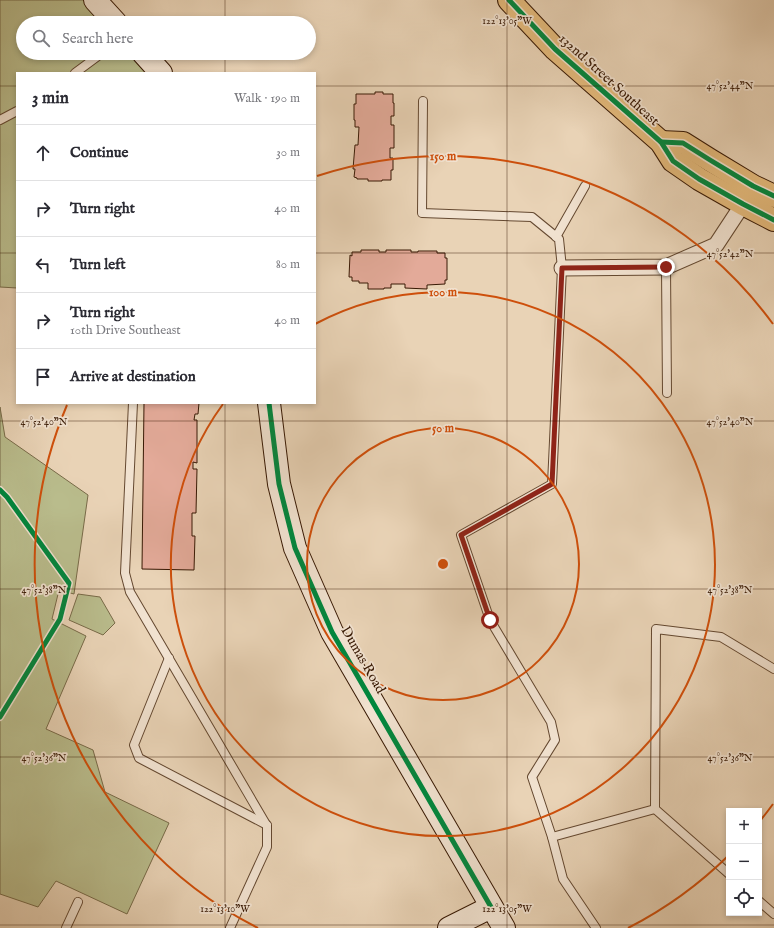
<!DOCTYPE html>
<meta charset="utf-8">
<style>
:root{--surface:#fff;--page:#f2f2f3;--text:#2b2b33;--muted:#7c7c81;--line:#e1e1e2}
body{margin:0;font-family:"IM FELL English",serif;background:var(--page);color:var(--text)}
.controls{position:absolute;right:12px;bottom:12px;display:grid;overflow:hidden;border-radius:0px;box-shadow:0 2px 6px #0003}
.controls button{width:36px;height:36px;display:grid;place-items:center;padding:0;border:0;border-bottom:1px solid var(--line);background:var(--surface);color:var(--text);font:20px sans-serif}
.stop{position:absolute;width:12px;height:12px;margin:-9px;border:3px solid #8f2418;border-radius:50%;background:#fff}
.stop.end{background:#8f2418;border-color:#fff;box-shadow:0 1px 4px #0008}
.list{margin:0;padding:0;list-style:none}
h2{display:flex;justify-content:space-between;align-items:center;height:52px;margin:0;padding:0 16px;font-size:17px}
h2 small{font-size:13px;font-weight:400;color:var(--muted)}
.list li{display:grid;grid-template-columns:26px 1fr auto;gap:12px;align-items:center;box-sizing:border-box;height:56px;padding:0 16px;border-top:1px solid var(--line)}
.list b{display:block;font-size:15px;white-space:nowrap}
.list p{margin:0;font-size:13px;white-space:nowrap;color:var(--muted)}
.list em{font-size:13px;font-style:normal;color:var(--muted)}
.icon{flex:none;width:22px;height:22px;fill:none;stroke:currentColor;stroke-width:2;stroke-linecap:round;stroke-linejoin:round}
.map{position:relative;flex:none;width:774px;height:928px;overflow:hidden}
.search{position:absolute;background:var(--surface);box-shadow:0 2px 6px #0003;left:16px;top:16px;width:300px;height:44px;display:flex;align-items:center;gap:10px;box-sizing:border-box;padding:0 14px;border-radius:22px;color:var(--muted);font-size:15px}
.panel{position:absolute;background:var(--surface);box-shadow:0 2px 6px #0003;left:16px;top:72px;width:300px;height:332px;border-radius:0px}
.map>svg:first-child{display:block}
.green{fill:#b9bc8c;stroke:#786a48}
.building{fill:#e3aa99;stroke:#381904}
.lines{fill:none;stroke-linecap:round;stroke-linejoin:round}
.lane-casing{stroke:#644830;stroke-width:10}
.street-casing{stroke:#644830;stroke-width:17}
.secondary-casing{stroke:#381904;stroke-width:24}
.primary-casing{stroke:#381904;stroke-width:24}
.lane{stroke:#f1e2d0;stroke-width:8}
.street{stroke:#f1e2d0;stroke-width:15}
.secondary{stroke:#f1e2d0;stroke-width:22}
.primary{stroke:#e4ba7b;stroke-width:22}
.cycleway-casing{stroke:#f1e2d0;stroke-width:8}
.cycleway{stroke:#00873e;stroke-width:5}
.route{stroke:#8f2418;stroke-width:5}
.ticks{fill:none;stroke:#381904;stroke-width:1;stroke-opacity:0.45}
.ring{fill:none;stroke:#ce4f0b;stroke-width:2}
.labels{text-anchor:middle;dominant-baseline:central;stroke-width:3.5;stroke-linejoin:round;paint-order:stroke}
.street-label{font-size:14px;fill:#381904;stroke:#f1e2d0}
.ticks-label{font-size:10px;text-anchor:middle;fill:#381904;stroke:#f1e2d0;stroke-width:3.5;stroke-linejoin:round;paint-order:stroke}
.centre{fill:#ce4f0b;stroke:#f1e2d0;stroke-width:2}
.ring-label{font-size:12px;text-anchor:middle;font-weight:bold;fill:#ce4f0b;stroke:#f1e2d0;stroke-width:3.5;stroke-linejoin:round;paint-order:stroke}
</style>
<div class="map">
<svg width="774" height="928" viewBox="0 0 774 928">
<rect width="100%" height="100%" fill="#e9d3b6"/>
<filter id="stains"><feTurbulence type="fractalNoise" baseFrequency=".005" numOctaves="4"/><feColorMatrix values="0 0 0 0 .2 0 0 0 0 .09 0 0 0 0 .02 0 0 0 .5 -.17"/></filter>
<radialGradient id="worn" r=".72"><stop offset=".6" stop-color="#630" stop-opacity="0"/><stop offset="1" stop-color="#630" stop-opacity=".3"/></radialGradient>
<g class="green">
<path d="M 0,0 L 95,0 L 116,23 L 23,23 L 23,53 L 143,53 L 161,73 L 17,73 L 17,288 L 0,287 Z"/>
<path d="M 0,407 L 5,437 L 88,495 L 74,594 L 59,590 L 52,619 L 86,636 L 46,729 L 93,750 L 105,792 L 169,823 L 127,914 L 56,881 L 38,907 L 0,894 Z"/>
<path d="M 78,594 L 100,597 L 115,623 L 103,635 L 69,620 Z"/>
</g>
<g class="building">
<path d="M 375,92 L 383,92 L 383,94 L 393,94 L 393,103 L 394,103 L 394,116 L 391,116 L 391,125 L 394,125 L 394,148 L 390,148 L 390,158 L 393,158 L 393,170 L 391,170 L 391,180 L 382,180 L 382,181 L 368,181 L 368,179 L 357,179 L 357,178 L 354,177 L 355,169 L 353,169 L 355,145 L 358,145 L 359,127 L 355,127 L 355,120 L 354,120 L 354,104 L 356,104 L 356,94 L 375,94 Z"/>
<path d="M 361,250 L 379,250 L 379,252 L 386,252 L 386,250 L 411,250 L 411,252 L 418,252 L 418,251 L 437,251 L 437,253 L 445,253 L 445,258 L 447,258 L 447,280 L 445,280 L 445,284 L 427,285 L 427,289 L 405,288 L 405,284 L 391,284 L 391,288 L 384,288 L 384,289 L 368,289 L 368,283 L 359,283 L 359,281 L 352,281 L 352,277 L 349,277 L 350,255 L 352,256 L 352,252 L 361,252 Z"/>
<path d="M 144,403 L 199,403 L 198,414 L 195,414 L 194,420 L 197,420 L 197,463 L 193,462 L 193,469 L 197,469 L 196,513 L 192,513 L 192,536 L 195,536 L 194,570 L 142,569 Z"/>
</g>
<g class="lines">
<defs>
<g id="lane">
<path d="M 75,73 L 102,53"/>
<path d="M 423,101 L 422,213 L 532,217 L 559,239 L 562,268 L 552,484 L 461,535 L 490,620 L 551,722 L 555,740 L 532,777 L 552,837 L 563,879 L 596,928"/>
<path d="M 0,120 L 17,111"/>
<path d="M 556,237 L 585,186"/>
<path d="M 666,267 L 667,393"/>
<path d="M 133,403 L 125,573 L 130,592 L 267,826 L 267,847 L 230,928"/>
<path d="M 169,658 L 134,745 L 139,758 L 267,825"/>
<path d="M 552,837 L 655,809"/>
<path d="M 729,874 L 655,809 L 656,629 L 721,637 L 774,669"/>
<path d="M 759,901 L 774,914"/>
<path d="M 66,928 L 78,902"/>
</g>
<path id="street" d="M 562,268 L 666,267 L 716,245 L 743,204"/>
<g id="secondary">
<path d="M 95,0 L 116,23"/>
<path d="M 143,53 L 161,73"/>
<path d="M 269,403 L 279,484 L 295,548 L 332,632 L 504,928"/>
<path d="M 449,928 L 491,907"/>
</g>
<g id="primary">
<path d="M 509,0 L 555,49 L 661,142 L 673,161 L 699,179 L 743,204 L 774,220"/>
<path d="M 661,142 L 683,143 L 710,160 L 753,186 L 774,196"/>
</g>
</defs>
<use href="#lane" class="lane-casing"/>
<use href="#street" class="street-casing"/>
<use href="#secondary" class="secondary-casing"/>
<use href="#primary" class="primary-casing"/>
<use href="#lane" class="lane"/>
<use href="#street" class="street"/>
<use href="#secondary" class="secondary"/>
<use href="#primary" class="primary"/>
<defs>
<g id="cycleway">
<path d="M 509,0 L 555,49 L 661,142 L 673,161 L 699,179 L 743,204 L 774,220"/>
<path d="M 661,142 L 683,143 L 710,160 L 753,186 L 774,196"/>
<path d="M 269,403 L 279,484 L 295,548 L 332,632 L 491,907"/>
<path d="M 0,490 L 7,497 L 69,583 L 60,619 L 0,717"/>
</g>
</defs>
<use href="#cycleway" class="cycleway-casing"/>
<use href="#cycleway" class="cycleway"/>
</g>
<g class="lines">
<path class="route" d="M 490,620 L 461,535 L 552,484 L 562,268 L 666,267"/>
</g>
<path class="ticks" d="M 225,0 L 225,23M 507,0 L 507,928M 225,53 L 225,73M 0,86 L 17,86M 315,86 L 774,86M 0,253 L 17,253M 315,253 L 774,253M 225,403 L 225,928M 0,421 L 774,421M 0,589 L 774,589M 0,757 L 774,757M 0,925 L 774,925"/>
<g class="ring">
<circle cx="443" cy="564" r="136"/>
<path d="M315 324A272 272 0 1 1 223 404"/>
<path d="M773 804A408 408 0 0 1 760 821M729 855A408 408 0 0 1 628 928M258 928A408 408 0 0 1 67 405M317 176A408 408 0 0 1 773 324"/>
</g>
<g class="labels">
<g class="street-label">
<text transform="translate(609 80) rotate(42)">132nd Street Southeast</text>
<text transform="translate(363 660) rotate(60)">Dumas Road</text>
</g>
</g>
<g class="ticks-label">
<text x="507" y="24">122°13'05"W</text>
<text x="730" y="89">47°52'44"N</text>
<text x="730" y="257">47°52'42"N</text>
<text x="44" y="425">47°52'40"N</text>
<text x="730" y="425">47°52'40"N</text>
<text x="44" y="593">47°52'38"N</text>
<text x="730" y="593">47°52'38"N</text>
<text x="44" y="761">47°52'36"N</text>
<text x="730" y="761">47°52'36"N</text>
<text x="225" y="912">122°13'10"W</text>
<text x="507" y="912">122°13'05"W</text>
</g>
<circle cx="443" cy="564" r="6" class="centre"/>
<g class="ring-label">
<text x="443" y="160">150 m</text>
<text x="443" y="296">100 m</text>
<text x="443" y="432">50 m</text>
</g>
<rect width="100%" height="100%" filter="url(#stains)"/>
<rect width="100%" height="100%" fill="url(#worn)"/>
</svg>
<div class="controls">
<button>+</button>
<button>−</button>
<button><svg class="icon" aria-label="locate" viewBox="0 0 24 24"><circle cx="12" cy="12" r="6"/><path d="M12 2v4M12 18v4M2 12h4M18 12h4"/></svg></button>
</div>
<div class="stop" style="left:490px;top:620px"></div>
<div class="stop end" style="left:666px;top:267px"></div>
<div class="search"><svg class="icon" aria-label="search" viewBox="0 0 24 24"><circle cx="10" cy="10" r="6"/><path d="M15 15l6 6"/></svg>Search here</div>
<section class="panel">
<h2>3 min<small>Walk · 190 m</small></h2>
<ul class="list">
<li><svg class="icon" aria-label="ahead" viewBox="0 0 24 24"><path d="M12 20V5M6 11l6-6 6 6"/></svg><div><b>Continue</b></div><em>30 m</em></li>
<li><svg class="icon" aria-label="right" viewBox="0 0 24 24"><path d="M7 20v-9h11M14 6l5 5-5 5"/></svg><div><b>Turn right</b></div><em>40 m</em></li>
<li><svg class="icon" aria-label="left" viewBox="0 0 24 24"><path d="M17 20v-9H6M10 6l-5 5 5 5"/></svg><div><b>Turn left</b></div><em>80 m</em></li>
<li><svg class="icon" aria-label="right" viewBox="0 0 24 24"><path d="M7 20v-9h11M14 6l5 5-5 5"/></svg><div><b>Turn right</b><p>10th Drive Southeast</p></div><em>40 m</em></li>
<li><svg class="icon" aria-label="arrive" viewBox="0 0 24 24"><path d="M6 21V4h12l-3 4 3 4H6"/></svg><div><b>Arrive at destination</b></div></li>
</ul>
</section>
</div>
